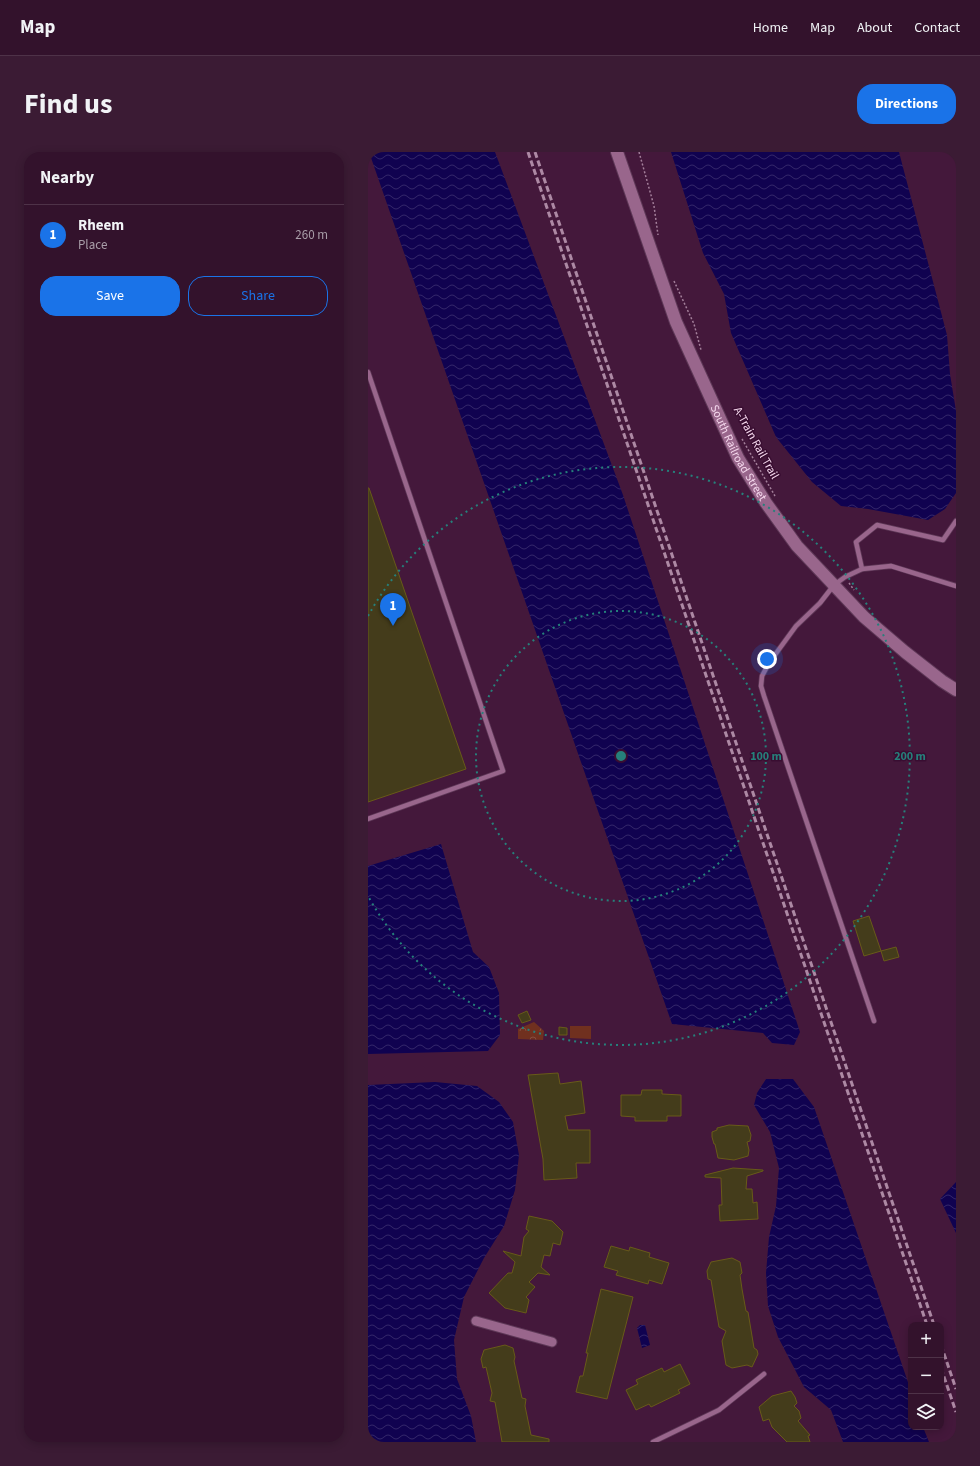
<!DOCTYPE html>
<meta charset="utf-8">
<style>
:root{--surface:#33122c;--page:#3b1b34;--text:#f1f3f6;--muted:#a99ea9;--line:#4e3248;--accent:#1a73e8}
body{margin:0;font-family:"Source Sans 3",sans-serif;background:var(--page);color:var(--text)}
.controls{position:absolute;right:12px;bottom:12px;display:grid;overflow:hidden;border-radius:8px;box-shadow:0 2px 10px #0003}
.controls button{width:36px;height:36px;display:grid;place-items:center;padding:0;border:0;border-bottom:1px solid var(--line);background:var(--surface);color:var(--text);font:20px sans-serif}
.you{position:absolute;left:399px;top:507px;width:14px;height:14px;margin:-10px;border:3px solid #fff;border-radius:50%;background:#1a73e8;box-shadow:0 0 0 6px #1a73e833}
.badge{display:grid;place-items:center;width:26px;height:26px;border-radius:50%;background:var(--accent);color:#fff;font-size:13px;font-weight:700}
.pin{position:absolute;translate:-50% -33px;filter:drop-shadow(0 1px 2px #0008)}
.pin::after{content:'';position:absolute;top:21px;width:14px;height:12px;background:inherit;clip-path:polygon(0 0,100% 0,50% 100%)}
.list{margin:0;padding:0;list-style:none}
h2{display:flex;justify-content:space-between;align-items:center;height:52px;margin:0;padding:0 16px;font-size:17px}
h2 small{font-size:13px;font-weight:400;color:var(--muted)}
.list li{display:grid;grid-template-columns:26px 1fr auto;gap:12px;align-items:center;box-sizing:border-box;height:60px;padding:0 16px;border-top:1px solid var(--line)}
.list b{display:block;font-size:15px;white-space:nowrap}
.list p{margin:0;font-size:13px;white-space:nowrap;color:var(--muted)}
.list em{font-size:13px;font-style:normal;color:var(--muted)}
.actions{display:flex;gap:8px;padding:12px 16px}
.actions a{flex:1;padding:9px 0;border:1px solid var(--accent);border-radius:16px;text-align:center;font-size:14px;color:var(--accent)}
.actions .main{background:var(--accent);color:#fff}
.icon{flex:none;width:22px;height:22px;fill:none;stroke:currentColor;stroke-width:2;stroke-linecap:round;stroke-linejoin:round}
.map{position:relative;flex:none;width:588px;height:1290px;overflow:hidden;border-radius:16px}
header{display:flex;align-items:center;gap:24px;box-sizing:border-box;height:56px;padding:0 20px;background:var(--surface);border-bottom:1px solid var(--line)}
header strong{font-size:19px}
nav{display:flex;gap:22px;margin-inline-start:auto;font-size:14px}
.intro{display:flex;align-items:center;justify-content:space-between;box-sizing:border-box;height:96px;padding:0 24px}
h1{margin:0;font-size:28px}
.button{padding:10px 18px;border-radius:16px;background:var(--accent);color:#fff;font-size:14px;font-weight:700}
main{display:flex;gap:24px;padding:0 24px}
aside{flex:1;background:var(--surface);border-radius:16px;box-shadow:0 2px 10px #0003}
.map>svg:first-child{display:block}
.grass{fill:#70301f}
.park{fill:url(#park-crowns)}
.water{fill:url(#water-waves)}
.building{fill:#443c1b;stroke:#685a19}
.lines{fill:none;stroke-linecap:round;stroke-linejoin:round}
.lane-casing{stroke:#5e3857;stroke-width:6}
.street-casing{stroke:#5e3857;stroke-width:11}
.secondary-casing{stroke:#5e3857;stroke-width:14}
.path{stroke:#a37f9a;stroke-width:1.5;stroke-dasharray:2 2;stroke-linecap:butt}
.lane{stroke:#99668c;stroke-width:4.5}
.street{stroke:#99668c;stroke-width:9}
.secondary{stroke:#99668c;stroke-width:12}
.rail{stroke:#ad89a4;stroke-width:3;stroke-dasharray:6 3;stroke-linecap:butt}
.ring{fill:none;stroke:#26807b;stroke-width:2;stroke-dasharray:2 4}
.labels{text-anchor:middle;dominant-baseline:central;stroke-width:3;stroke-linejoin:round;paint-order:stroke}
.street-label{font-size:12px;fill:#f5d8ed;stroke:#390d31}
.centre{fill:#26807b;stroke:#390d31;stroke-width:2}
.ring-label{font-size:12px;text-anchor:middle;font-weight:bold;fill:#26807b;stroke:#390d31;stroke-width:3;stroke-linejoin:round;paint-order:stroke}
</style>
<header>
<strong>Map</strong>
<nav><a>Home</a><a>Map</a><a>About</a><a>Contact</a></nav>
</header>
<div class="intro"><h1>Find us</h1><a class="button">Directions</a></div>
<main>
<aside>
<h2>Nearby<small></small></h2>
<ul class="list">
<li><span class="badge">1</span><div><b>Rheem</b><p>Place</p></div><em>260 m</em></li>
</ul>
<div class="actions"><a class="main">Save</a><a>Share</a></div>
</aside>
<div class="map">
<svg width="588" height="1290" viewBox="0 0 588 1290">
<defs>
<pattern id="park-crowns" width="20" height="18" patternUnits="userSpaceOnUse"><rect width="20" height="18" fill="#70301f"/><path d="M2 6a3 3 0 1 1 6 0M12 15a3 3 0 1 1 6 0" fill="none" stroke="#854d40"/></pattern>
<pattern id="water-waves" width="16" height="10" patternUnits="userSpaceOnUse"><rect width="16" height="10" fill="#100250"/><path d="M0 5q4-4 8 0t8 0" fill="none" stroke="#33266a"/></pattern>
</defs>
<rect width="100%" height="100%" fill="#44183b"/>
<path class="grass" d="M 202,874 L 223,874 L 223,887 L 202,886 Z"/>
<path class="park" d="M 166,870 L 176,879 L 175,888 L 150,887 L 150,877 Z"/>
<g class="water">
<path d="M 1,0 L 127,0 L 255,343 L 432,880 L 426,893 L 404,891 L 395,881 L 304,872 Z"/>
<path d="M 303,0 L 531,0 L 579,183 L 582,222 L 588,259 L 588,341 L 577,357 L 560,368 L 500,357 L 473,354 L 444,330 L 408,285 L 363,181 L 356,142 L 335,101 Z"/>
<path d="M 73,692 L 105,800 L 121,815 L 131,841 L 132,883 L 120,899 L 0,902 L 0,714 Z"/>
<path d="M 398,927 L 425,927 L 446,955 L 543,1239 L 543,1275 L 555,1275 L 561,1290 L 475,1290 L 463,1258 L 436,1235 L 410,1185 L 400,1154 L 398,1121 L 401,1085 L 408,1054 L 411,1016 L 402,980 L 386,953 L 389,941 Z"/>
<path d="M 67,930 L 109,934 L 131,950 L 145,970 L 151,1003 L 147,1038 L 136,1074 L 116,1106 L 96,1145 L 86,1188 L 89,1227 L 103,1264 L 108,1290 L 0,1290 L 0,933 Z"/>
<path d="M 588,1030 L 588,1081 L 572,1047 Z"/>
<path d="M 272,1173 L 277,1173 L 282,1193 L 274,1196 L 269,1176 Z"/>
</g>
<g class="building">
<path d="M 0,336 L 1,336 L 98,617 L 0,650 Z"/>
<path d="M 501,764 L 513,799 L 496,804 L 485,769 Z"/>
<path d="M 528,795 L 531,805 L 516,809 L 513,799 Z"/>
<path d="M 159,859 L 163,868 L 154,871 L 150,863 Z"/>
<path d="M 191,875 L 199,876 L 199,883 L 191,883 Z"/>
<path d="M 190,921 L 192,932 L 213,929 L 217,961 L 197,964 L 200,978 L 222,978 L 222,1011 L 208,1011 L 209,1026 L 176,1028 L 175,1007 L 160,923 Z"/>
<path d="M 274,938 L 294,938 L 294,942 L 313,943 L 313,964 L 299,964 L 299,969 L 267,969 L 267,965 L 253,964 L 253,943 L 273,943 Z"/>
<path d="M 361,973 L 380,974 L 383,983 L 382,989 L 379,990 L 381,998 L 380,1004 L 366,1008 L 350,1006 L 347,992 L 346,992 L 344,985 L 344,980 L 349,978 L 349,976 Z"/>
<path d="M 365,1016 L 395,1018 L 395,1019 L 379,1024 L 378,1037 L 384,1037 L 385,1051 L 389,1050 L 390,1067 L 352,1069 L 351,1053 L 354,1053 L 353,1026 L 337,1025 L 337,1023 Z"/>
<path d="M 161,1064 L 184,1069 L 195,1080 L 192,1093 L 185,1091 L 182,1104 L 176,1103 L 173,1115 L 182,1123 L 170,1121 L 161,1130 L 167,1135 L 158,1145 L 161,1148 L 158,1161 L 137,1156 L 121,1141 L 140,1121 L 144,1121 L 147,1110 L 135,1099 L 153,1104 L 156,1085 L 161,1079 L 158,1077 Z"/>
<path d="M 243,1094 L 261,1099 L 262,1095 L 282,1101 L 281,1105 L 301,1111 L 294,1132 L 281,1128 L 280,1132 L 248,1123 L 250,1119 L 236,1115 Z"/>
<path d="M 364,1106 L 372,1110 L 374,1121 L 372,1123 L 374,1137 L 378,1159 L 380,1160 L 386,1196 L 389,1198 L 390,1202 L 384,1215 L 379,1213 L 364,1216 L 358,1213 L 354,1189 L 358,1179 L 351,1175 L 343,1128 L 340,1127 L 339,1119 L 343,1110 Z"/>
<path d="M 233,1137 L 265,1145 L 239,1247 L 208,1240 L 212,1224 L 215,1224 L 220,1201 L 218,1201 Z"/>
<path d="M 137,1193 L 145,1196 L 147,1205 L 146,1209 L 154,1246 L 158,1247 L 157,1254 L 163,1283 L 181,1287 L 181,1290 L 134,1290 L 127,1250 L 122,1249 L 124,1241 L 118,1215 L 115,1216 L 113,1207 L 116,1198 Z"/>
<path d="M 312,1212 L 322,1232 L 310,1238 L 312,1241 L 283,1255 L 281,1252 L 268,1258 L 258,1238 L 270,1232 L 268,1228 L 294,1216 L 296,1220 Z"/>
<path d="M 423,1239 L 427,1245 L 429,1251 L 426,1254 L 431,1259 L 433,1266 L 430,1269 L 442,1283 L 440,1284 L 442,1290 L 419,1290 L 404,1275 L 401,1267 L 395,1269 L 391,1255 L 404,1244 Z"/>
</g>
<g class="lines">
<defs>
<g id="lane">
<path d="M 0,220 L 135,619 L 0,667"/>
<path d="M 494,417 L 488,390 L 509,373 L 575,388 L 588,369"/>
<path d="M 506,869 L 396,544 L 393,534 L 394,524 L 401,511 L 428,474 L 452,451 L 466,433 L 477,425 L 494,417 L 523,414 L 588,434"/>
<path d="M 285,1290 L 351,1258 L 396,1222"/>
</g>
<path id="street" d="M 108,1169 L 184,1190"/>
<g id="secondary">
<path id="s1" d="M 249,0 L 308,170 L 370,306 L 398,351 L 429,394 L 496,465 L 537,500 L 574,529 L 588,538"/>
</g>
</defs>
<use href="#lane" class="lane-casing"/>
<use href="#street" class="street-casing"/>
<use href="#secondary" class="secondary-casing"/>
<g class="path">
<path d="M 271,0 L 286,54 L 290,83"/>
<path d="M 306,129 L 326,172 L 333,198"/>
<path d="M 374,287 L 407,344"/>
<path d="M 481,431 L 486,438"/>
</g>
<use href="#lane" class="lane"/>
<use href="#street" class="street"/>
<use href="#secondary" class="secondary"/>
<g class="rail">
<path d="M 160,0 L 559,1173"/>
<path d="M 167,0 L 566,1173"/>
<path d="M 573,1193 L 588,1237"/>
<path d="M 573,1216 L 588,1260"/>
</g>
</g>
<g class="ring">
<circle cx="253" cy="604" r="145"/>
<path d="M0 464A289 289 0 1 1 0 744"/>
</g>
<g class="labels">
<g class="street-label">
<text transform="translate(388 291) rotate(61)">A-Train Rail Trail</text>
<text stroke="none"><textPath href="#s1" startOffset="325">South Railroad Street</textPath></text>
</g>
</g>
<circle cx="253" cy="604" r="6" class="centre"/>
<g class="ring-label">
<text x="398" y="608">100 m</text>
<text x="542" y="608">200 m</text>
</g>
</svg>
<div class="controls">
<button>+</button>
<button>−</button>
<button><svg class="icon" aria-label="layers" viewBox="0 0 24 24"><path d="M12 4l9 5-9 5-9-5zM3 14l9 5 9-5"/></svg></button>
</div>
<div class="you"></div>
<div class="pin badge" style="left:25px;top:474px">1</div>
</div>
</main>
